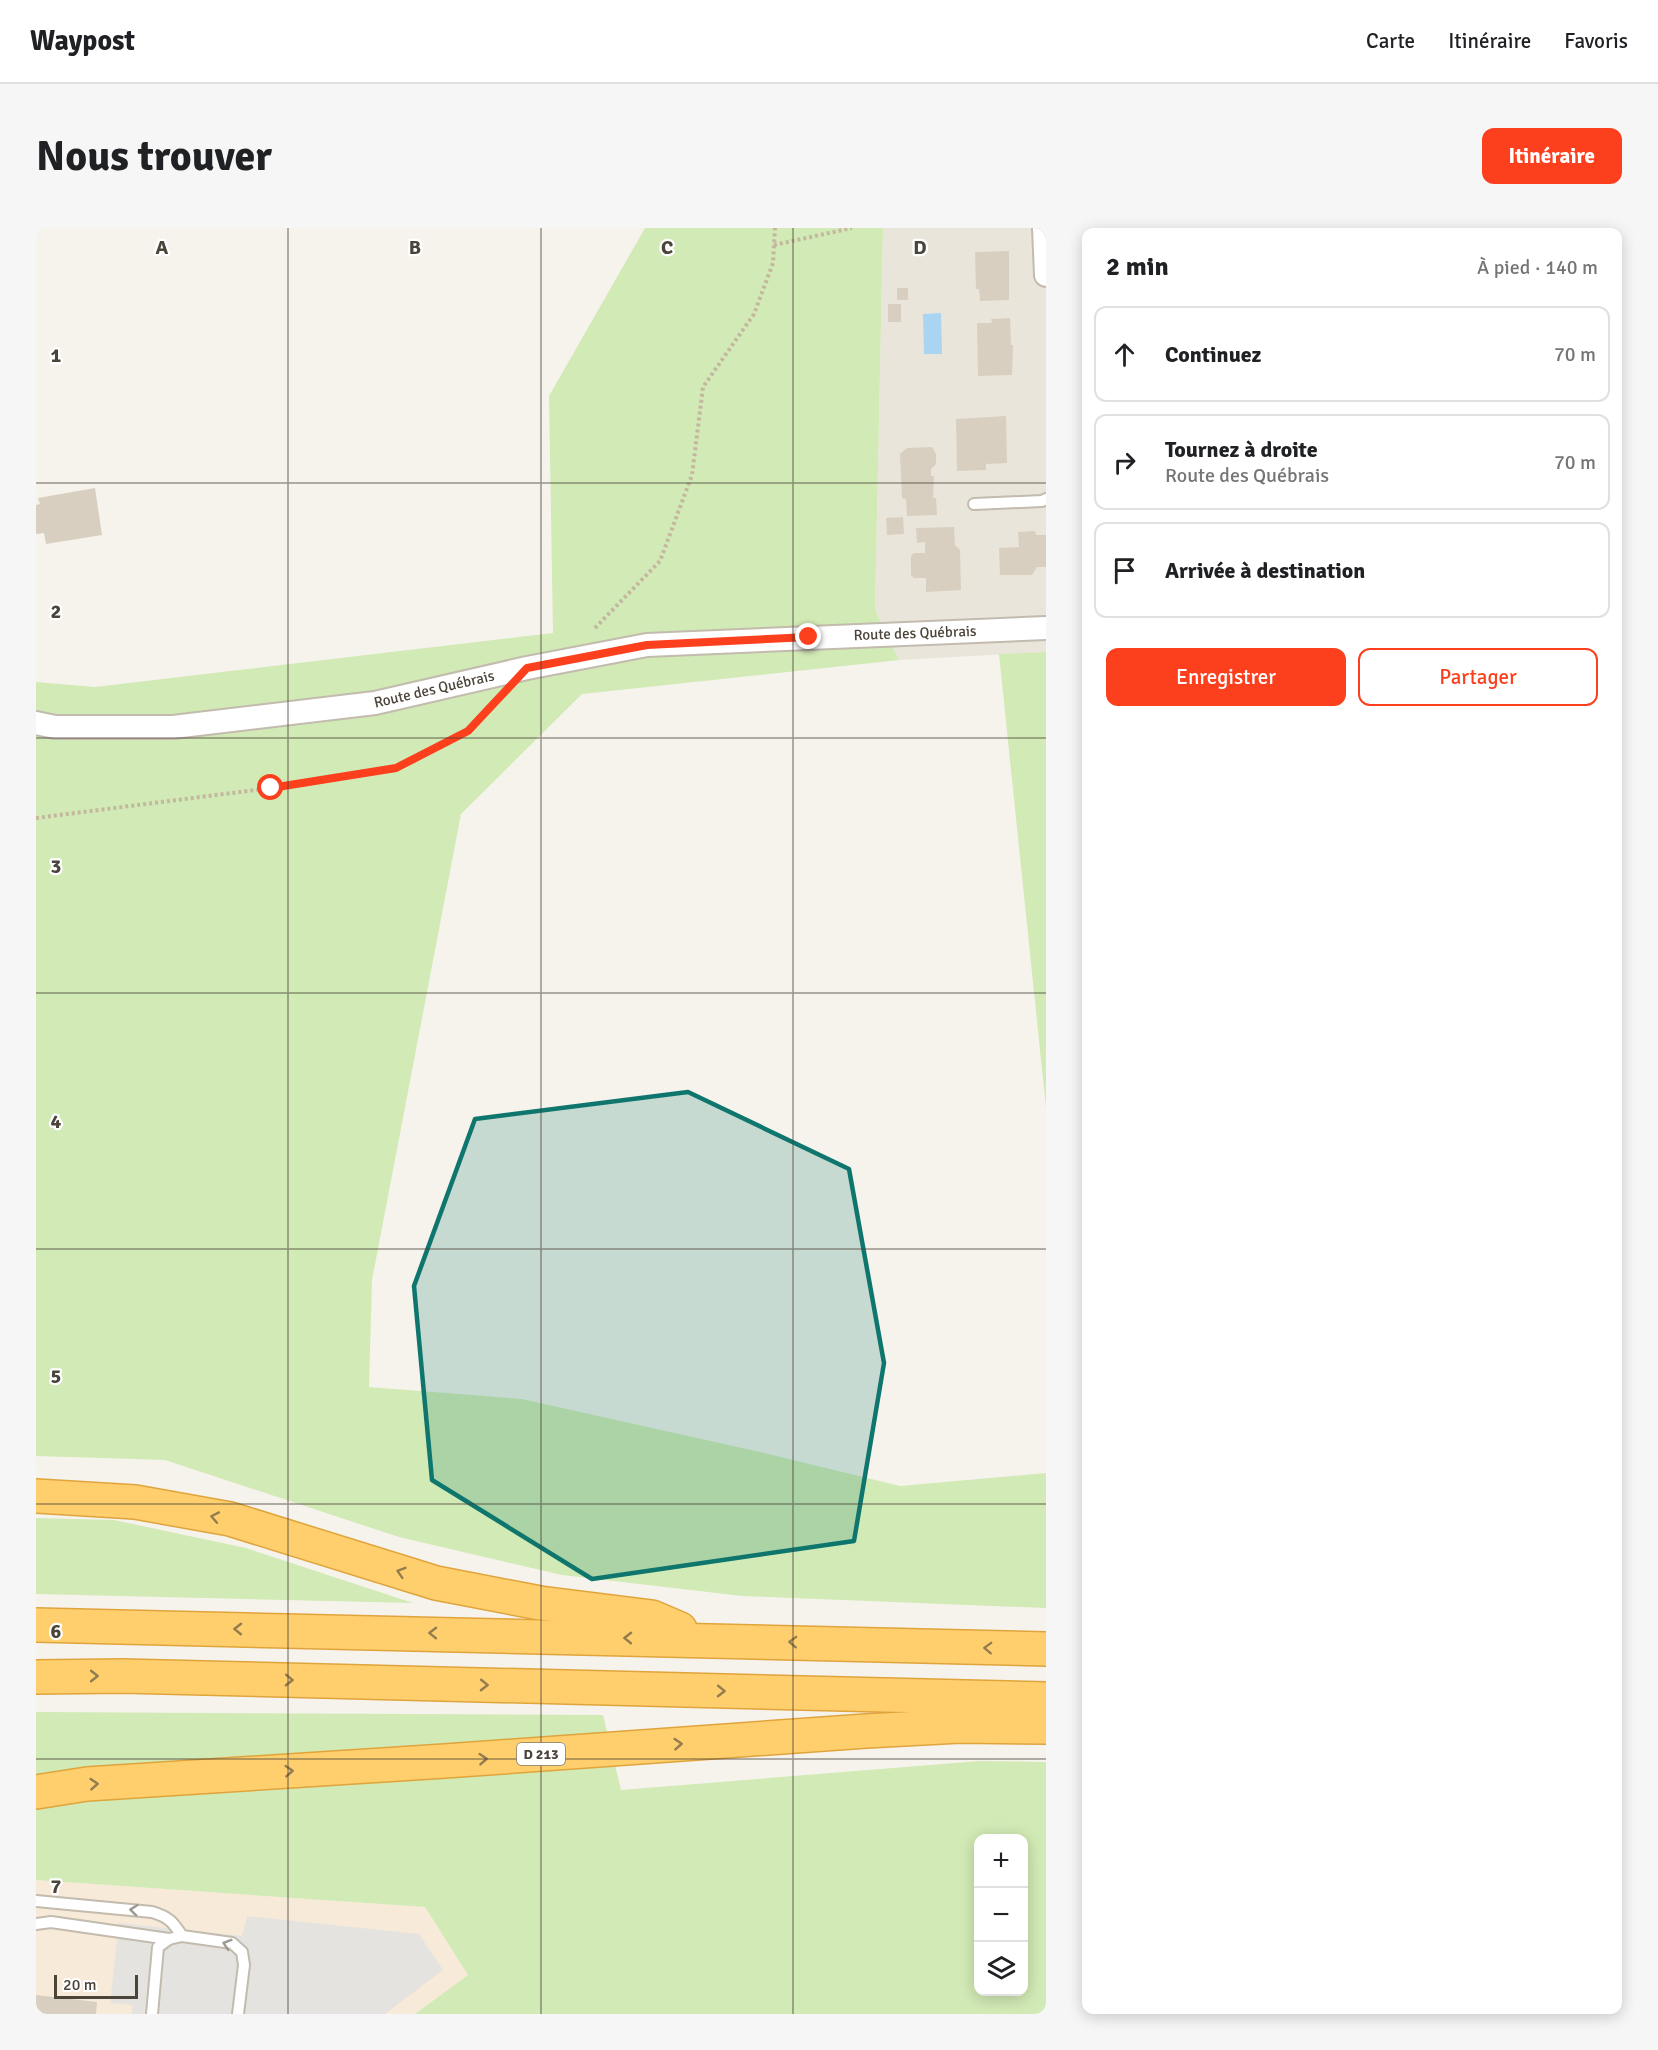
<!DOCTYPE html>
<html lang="fr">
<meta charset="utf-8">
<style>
:root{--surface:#fff;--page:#f6f6f6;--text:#202124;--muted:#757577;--line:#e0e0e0;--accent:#fc3f1d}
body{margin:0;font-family:Signika,sans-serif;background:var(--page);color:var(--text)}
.controls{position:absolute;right:18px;bottom:18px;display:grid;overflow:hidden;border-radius:12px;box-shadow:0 3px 15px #0003}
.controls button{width:54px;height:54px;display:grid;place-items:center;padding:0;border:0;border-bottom:2px solid var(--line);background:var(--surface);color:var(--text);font:30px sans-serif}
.scale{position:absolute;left:18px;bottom:15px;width:84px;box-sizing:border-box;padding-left:6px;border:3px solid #4b4439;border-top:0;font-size:16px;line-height:21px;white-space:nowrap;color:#4b4439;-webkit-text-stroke:4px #fff;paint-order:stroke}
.stop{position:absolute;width:18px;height:18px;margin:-14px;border:4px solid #fc3f1d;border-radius:50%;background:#fff}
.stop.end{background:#fc3f1d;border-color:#fff;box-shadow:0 2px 6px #0008}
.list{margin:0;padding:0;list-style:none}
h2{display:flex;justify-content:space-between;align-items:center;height:78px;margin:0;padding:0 24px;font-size:26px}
h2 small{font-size:20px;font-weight:400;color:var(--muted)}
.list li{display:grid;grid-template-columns:39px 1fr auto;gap:18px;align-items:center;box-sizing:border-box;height:96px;margin:0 12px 12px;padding:0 12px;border:2px solid var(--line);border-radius:12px}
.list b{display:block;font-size:22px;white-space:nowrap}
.list p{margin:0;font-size:20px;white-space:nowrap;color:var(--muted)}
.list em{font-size:20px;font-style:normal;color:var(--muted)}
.actions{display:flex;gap:12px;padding:18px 24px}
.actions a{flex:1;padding:14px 0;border:2px solid var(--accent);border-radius:12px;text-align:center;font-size:21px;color:var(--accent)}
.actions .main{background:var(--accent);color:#fff}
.icon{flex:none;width:33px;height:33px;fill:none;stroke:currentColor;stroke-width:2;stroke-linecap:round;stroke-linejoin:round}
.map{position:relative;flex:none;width:1010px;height:1786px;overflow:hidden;border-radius:12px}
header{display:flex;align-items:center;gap:36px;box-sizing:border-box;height:84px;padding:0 30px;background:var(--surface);border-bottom:2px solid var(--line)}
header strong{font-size:28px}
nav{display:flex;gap:33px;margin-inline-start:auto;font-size:21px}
.intro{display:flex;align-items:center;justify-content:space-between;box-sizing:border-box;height:144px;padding:0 36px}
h1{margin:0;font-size:42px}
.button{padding:15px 27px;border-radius:12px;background:var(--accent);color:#fff;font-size:21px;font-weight:700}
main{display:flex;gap:36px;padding:0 36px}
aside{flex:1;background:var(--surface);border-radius:12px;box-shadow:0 3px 15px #0003}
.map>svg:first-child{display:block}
.residential{fill:#eae5da}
.commercial{fill:#f7ead8}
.green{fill:#d2eab5;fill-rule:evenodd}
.parking{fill:#e5e3e0}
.water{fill:#a9d4f2}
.building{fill:#d8cfc1}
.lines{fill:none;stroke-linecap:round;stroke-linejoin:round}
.lane-casing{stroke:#c2bbae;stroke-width:14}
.street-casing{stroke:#c2bbae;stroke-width:26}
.highway-casing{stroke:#e0a43c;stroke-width:36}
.path{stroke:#c4b79f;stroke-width:4;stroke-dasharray:3 3;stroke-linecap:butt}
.lane{stroke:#fff;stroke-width:10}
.street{stroke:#fff;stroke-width:22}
.highway{stroke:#ffcf6e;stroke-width:33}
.oneway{stroke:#937c4e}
.oneway2{stroke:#9c9892}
.route{stroke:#fc3f1d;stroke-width:8}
.marked{fill:#0f766e;fill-opacity:0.2;stroke:#0f766e;stroke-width:4.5;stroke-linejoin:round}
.grid{fill:none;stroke:#4b4439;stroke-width:1.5;stroke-opacity:0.55}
.labels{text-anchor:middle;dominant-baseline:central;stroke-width:4.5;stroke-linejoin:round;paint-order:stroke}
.shield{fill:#fff;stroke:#817c74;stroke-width:1.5}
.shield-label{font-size:14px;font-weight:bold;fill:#4b4439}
.street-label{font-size:15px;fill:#4b4439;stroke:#fff}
.grid-label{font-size:20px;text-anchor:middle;font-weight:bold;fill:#4b4439;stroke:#fff;stroke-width:4.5;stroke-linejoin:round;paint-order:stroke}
</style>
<header>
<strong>Waypost</strong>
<nav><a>Carte</a><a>Itinéraire</a><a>Favoris</a></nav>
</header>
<div class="intro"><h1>Nous trouver</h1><a class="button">Itinéraire</a></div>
<main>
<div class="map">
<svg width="1010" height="1786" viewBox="0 0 1010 1786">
<rect width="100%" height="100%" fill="#f6f3ec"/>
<path class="residential" d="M 847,0 L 1010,0 L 1010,424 L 863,432 L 839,382 Z"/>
<path class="commercial" d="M 0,1652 L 389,1679 L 432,1747 L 379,1786 L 0,1786 Z"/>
<g class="green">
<path d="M 609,0 L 847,0 L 839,382 L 863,432 L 546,466 L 425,586 L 336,1052 L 333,1159 L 486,1171 L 724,1224 L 864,1258 L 1010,1245 L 1010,1380 L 706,1368 L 526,1347 L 363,1309 L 129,1232 L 0,1228 L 0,454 L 59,459 L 517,405 L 513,168 Z"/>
<path d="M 1010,424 L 1010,880 L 963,426 Z"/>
<path d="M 0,1290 L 78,1292 L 210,1320 L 377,1375 L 0,1366 Z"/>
<path d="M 0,1484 L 567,1487 L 585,1562 L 944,1533 L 1010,1534 L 1010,1786 L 379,1786 L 432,1747 L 389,1679 L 0,1652 ZM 942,1610 L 987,1610 L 987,1764 L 942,1764 Z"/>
</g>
<path class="parking" d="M 211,1688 L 383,1706 L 407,1742 L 349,1786 L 96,1786 L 96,1777 L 74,1775 L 83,1695 L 206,1708 Z"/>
<path class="water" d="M 905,85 L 906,126 L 888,126 L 887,86 Z"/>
<g class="building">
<path d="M 973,23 L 973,72 L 944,73 L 943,61 L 940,61 L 939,24 Z"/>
<rect x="861" y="60" width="11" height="12"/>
<rect x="852" y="76" width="13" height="18"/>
<path d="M 974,90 L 975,117 L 977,117 L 976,147 L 942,148 L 941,95 L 956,95 L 955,91 Z"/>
<path d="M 970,188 L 971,235 L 950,236 L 950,242 L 921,243 L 920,191 Z"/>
<path d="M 896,219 L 900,226 L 900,236 L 895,241 L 895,248 L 898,248 L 897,270 L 900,270 L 901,287 L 871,288 L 870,271 L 866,270 L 864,226 L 871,220 Z"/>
<path d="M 59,260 L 66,307 L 10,316 L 8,305 L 0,306 L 0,277 L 4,276 L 2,270 Z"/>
<path d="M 867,289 L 868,306 L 851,307 L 850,290 Z"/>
<path d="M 918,299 L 919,317 L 924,322 L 925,362 L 890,364 L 890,350 L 878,350 L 875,347 L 875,328 L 878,325 L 889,325 L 889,314 L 881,315 L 880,300 Z"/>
<path d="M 999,303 L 1000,307 L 1010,307 L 1010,339 L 1001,339 L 996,347 L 964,347 L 963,320 L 983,319 L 982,304 Z"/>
<path d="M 0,1767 L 61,1774 L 60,1786 L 0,1786 Z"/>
</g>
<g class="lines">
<defs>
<g id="lane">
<path d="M 938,276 L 1006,273 L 1010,271"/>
<path d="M 0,1673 L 116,1684 C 133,1689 137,1694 146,1708"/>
<path d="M 0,1696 L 15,1694 L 133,1711"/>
<path d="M 116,1786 L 122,1719 L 133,1711 L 146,1708 L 196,1715 L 206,1724 L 208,1737 L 202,1786"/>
</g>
<g id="street">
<path d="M 1008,0 L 1010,47"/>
<path d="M 0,495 L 19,499 L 137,499 L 339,475 L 491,440 L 611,417 L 1010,400"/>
</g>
<g id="highway">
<path d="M 0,1268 L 99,1274 L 194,1291 L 400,1355 L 504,1375 L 616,1389 L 644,1401"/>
<path d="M 0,1397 L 1010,1421"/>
<path d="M 0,1449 L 86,1448 L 1010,1471"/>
<path d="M 0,1564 L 51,1556 L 409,1533 L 830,1503 L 924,1498 L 1010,1499"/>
</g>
</defs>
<use href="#lane" class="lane-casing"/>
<use href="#street" class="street-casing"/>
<use href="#highway" class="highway-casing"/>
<g class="path">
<path d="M 738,17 L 816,0"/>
<path d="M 559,400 L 624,333 L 656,247 L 667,159 L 718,86 L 737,35 L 739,0"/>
<path d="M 0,590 L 235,560 L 360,540 L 432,503 L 460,473"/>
</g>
<use href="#lane" class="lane"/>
<use href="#street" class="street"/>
<use href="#highway" class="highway"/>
</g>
<defs><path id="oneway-chevron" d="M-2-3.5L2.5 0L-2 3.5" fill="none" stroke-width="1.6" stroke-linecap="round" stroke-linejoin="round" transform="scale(1.5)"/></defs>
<g class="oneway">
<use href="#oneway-chevron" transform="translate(179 1289) rotate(-169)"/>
<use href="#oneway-chevron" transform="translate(365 1344) rotate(-163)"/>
<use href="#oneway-chevron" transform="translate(202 1401) rotate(-179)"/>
<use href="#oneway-chevron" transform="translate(397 1405) rotate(-179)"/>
<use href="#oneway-chevron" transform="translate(592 1410) rotate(-179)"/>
<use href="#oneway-chevron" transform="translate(757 1414) rotate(-178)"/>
<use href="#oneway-chevron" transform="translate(952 1420) rotate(-178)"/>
<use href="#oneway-chevron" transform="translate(58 1448)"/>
<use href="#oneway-chevron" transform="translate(253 1452) rotate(1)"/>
<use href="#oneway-chevron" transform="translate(448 1457) rotate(1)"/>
<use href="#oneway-chevron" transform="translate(685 1463) rotate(1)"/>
<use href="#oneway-chevron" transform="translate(642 1516) rotate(-4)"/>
<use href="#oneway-chevron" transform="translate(447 1531) rotate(-4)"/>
<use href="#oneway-chevron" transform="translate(253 1543) rotate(-4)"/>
<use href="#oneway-chevron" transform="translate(58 1556) rotate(-4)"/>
</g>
<g class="oneway2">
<use href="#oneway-chevron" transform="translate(98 1682) rotate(-174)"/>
<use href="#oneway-chevron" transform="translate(191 1716) rotate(-162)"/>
</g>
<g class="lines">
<path class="route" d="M 235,560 L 360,540 L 432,503 L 491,440 L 611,417 L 773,409"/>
</g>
<path class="marked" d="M 652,864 L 813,941 L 848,1135 L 818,1313 L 556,1351 L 396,1252 L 378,1058 L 439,891 Z"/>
<path class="grid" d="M 252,0 L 252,1786M 505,0 L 505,1786M 757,0 L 757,1786M 0,255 L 1010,255M 0,510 L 1010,510M 0,765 L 1010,765M 0,1021 L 1010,1021M 0,1276 L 1010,1276M 0,1531 L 1010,1531"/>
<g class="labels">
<rect class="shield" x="481" y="1515" width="48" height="22" rx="4.5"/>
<g class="shield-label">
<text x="505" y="1526">D 213</text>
</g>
<g class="street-label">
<text transform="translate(879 405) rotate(-2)">Route des Québrais</text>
<text transform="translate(398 461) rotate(-13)">Route des Québrais</text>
</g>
</g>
<g class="grid-label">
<text x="126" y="26">A</text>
<text x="379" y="26">B</text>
<text x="631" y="26">C</text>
<text x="884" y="26">D</text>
<text x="20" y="134">1</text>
<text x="20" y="390">2</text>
<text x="20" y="645">3</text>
<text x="20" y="900">4</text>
<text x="20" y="1155">5</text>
<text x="20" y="1410">6</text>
<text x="20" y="1665">7</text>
</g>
</svg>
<div class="controls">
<button>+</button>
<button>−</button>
<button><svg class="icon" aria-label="layers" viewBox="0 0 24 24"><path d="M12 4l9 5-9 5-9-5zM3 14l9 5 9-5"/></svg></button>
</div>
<div class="scale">20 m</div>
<div class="stop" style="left:235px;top:560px"></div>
<div class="stop end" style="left:773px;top:409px"></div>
</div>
<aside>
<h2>2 min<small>À pied · 140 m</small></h2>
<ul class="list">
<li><svg class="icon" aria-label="ahead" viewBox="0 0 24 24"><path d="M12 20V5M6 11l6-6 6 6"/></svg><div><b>Continuez</b></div><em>70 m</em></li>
<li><svg class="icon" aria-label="right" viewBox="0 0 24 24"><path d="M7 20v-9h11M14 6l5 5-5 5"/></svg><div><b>Tournez à droite</b><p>Route des Québrais</p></div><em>70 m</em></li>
<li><svg class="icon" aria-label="arrive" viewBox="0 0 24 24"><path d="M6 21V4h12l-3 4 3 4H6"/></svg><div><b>Arrivée à destination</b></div></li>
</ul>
<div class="actions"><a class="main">Enregistrer</a><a>Partager</a></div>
</aside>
</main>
